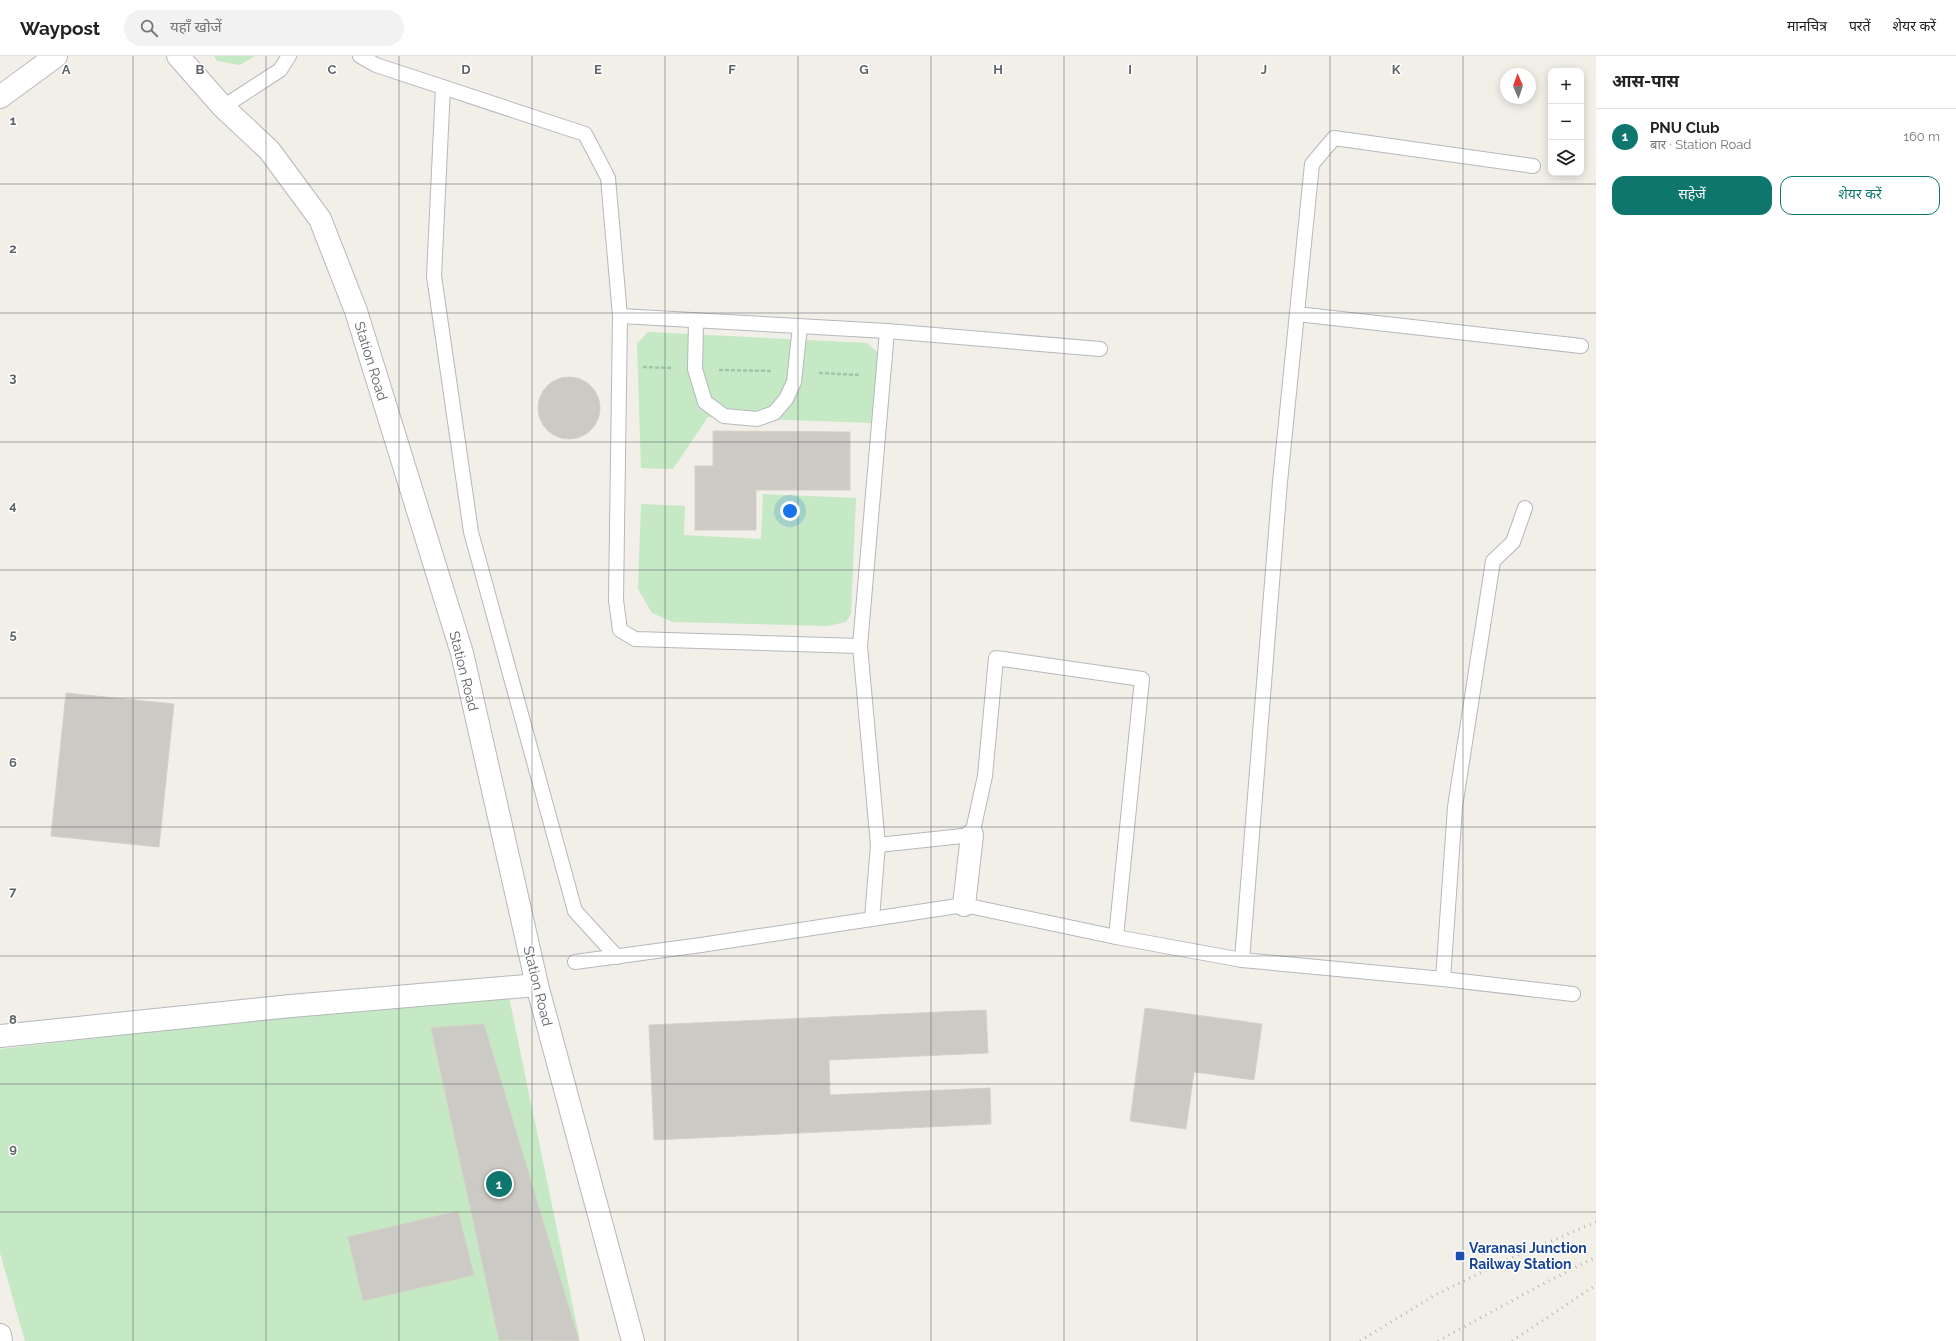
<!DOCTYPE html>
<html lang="hi">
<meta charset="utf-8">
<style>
:root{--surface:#fff;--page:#f2f2f2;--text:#222;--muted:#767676;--line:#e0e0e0;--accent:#0f766e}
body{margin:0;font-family:Raleway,"Noto Sans Devanagari",sans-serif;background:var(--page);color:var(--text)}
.controls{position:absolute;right:12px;top:12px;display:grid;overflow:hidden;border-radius:8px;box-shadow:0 2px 10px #0003}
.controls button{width:36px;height:36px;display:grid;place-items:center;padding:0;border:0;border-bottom:1px solid var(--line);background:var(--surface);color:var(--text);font:20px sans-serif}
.compass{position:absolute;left:1500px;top:12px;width:36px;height:36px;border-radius:50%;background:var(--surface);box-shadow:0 2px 10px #0003;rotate:358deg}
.you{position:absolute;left:790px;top:455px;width:14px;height:14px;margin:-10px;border:3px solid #fff;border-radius:50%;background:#1a73e8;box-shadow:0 0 0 6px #1a73e833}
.badge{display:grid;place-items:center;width:26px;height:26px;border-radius:50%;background:var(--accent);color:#fff;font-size:13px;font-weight:700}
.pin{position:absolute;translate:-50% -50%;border:2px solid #fff;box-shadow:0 1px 4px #0006}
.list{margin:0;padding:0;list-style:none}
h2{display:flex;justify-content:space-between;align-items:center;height:52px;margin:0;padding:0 16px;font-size:17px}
h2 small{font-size:13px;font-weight:400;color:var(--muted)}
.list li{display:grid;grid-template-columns:26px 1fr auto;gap:12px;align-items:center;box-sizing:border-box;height:56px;padding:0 16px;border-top:1px solid var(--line)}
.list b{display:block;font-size:15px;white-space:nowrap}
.list p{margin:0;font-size:13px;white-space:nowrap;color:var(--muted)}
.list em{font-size:13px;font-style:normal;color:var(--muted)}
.actions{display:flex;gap:8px;padding:12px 16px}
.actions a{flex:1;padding:9px 0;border:1px solid var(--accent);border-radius:12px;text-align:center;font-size:14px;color:var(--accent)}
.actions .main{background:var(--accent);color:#fff}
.icon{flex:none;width:22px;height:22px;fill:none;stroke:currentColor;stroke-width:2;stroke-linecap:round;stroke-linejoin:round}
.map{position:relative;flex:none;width:1596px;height:1285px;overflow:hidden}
header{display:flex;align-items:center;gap:24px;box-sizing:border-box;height:56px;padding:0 20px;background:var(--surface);border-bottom:1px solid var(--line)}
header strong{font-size:19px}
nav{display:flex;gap:22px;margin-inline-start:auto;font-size:14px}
.search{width:280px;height:36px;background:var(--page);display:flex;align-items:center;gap:10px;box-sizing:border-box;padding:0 14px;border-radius:22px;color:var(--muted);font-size:15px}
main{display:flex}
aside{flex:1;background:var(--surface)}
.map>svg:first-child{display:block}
.green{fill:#c5e8c5}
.building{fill:#cccac5;stroke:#d6d1c6}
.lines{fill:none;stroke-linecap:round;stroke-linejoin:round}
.service-casing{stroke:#b5b8bc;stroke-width:16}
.minor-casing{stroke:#b5b8bc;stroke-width:24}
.path{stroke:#9cc7a9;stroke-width:2.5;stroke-dasharray:4 2;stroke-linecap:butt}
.service{stroke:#fff;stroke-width:14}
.minor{stroke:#fff;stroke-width:22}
.rail{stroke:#b6b7b8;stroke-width:3;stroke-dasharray:1 5;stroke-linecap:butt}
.grid{fill:none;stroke:#5f6368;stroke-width:1;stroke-opacity:0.55}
.transit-dot{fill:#1a4fb4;stroke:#fff;stroke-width:1.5}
.labels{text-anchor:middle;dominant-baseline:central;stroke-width:3;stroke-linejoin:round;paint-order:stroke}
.street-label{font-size:14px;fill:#5f6368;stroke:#fff}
.transit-label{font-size:14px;font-weight:bold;fill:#164399;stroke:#fff;text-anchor:start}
.grid-label{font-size:13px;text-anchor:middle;font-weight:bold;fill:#5f6368;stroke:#fff;stroke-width:3;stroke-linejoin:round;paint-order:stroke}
</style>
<header>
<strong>Waypost</strong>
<div class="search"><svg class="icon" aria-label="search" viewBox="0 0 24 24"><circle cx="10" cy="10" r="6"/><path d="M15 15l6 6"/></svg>यहाँ खोजें</div>
<nav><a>मानचित्र</a><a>परतें</a><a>शेयर करें</a></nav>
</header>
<main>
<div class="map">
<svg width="1596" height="1285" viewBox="0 0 1596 1285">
<rect width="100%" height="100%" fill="#f1efe8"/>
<g class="green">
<path d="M 214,0 L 255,0 L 240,9 L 217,5 Z"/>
<path d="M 648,276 L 867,287 L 878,297 L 872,367 L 708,361 L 673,413 L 641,412 L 637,288 Z"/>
<path d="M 763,438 L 856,442 L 851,558 L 846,566 L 827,570 L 673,566 L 652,557 L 638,533 L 641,448 L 685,450 L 684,479 L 761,483 Z"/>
<path d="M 508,936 L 580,1285 L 25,1285 L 0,1197 L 0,993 Z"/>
</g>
<g class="building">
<circle cx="569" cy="352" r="31"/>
<path d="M 713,375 L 850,376 L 850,434 L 756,434 L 756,474 L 695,474 L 695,410 L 713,410 Z"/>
<path d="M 66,637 L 174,648 L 159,791 L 51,780 Z"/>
<path d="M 1145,952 L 1262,968 L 1254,1024 L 1194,1016 L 1186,1073 L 1130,1065 Z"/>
<path d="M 986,954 L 988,997 L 829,1004 L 830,1039 L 990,1032 L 991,1068 L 654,1084 L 649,969 Z"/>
<path d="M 484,968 L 579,1285 L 499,1284 L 431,972 Z"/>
<path d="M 458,1155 L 474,1219 L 363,1245 L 348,1181 Z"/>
</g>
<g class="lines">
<defs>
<g id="service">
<path d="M 360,0 L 376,9 L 585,78 L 608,122 L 620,260 L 616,544 L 620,574 L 635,583 L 860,590 L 878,789 L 872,862"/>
<path d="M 443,31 L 434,220 L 471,476 L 575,855 L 617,901"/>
<path d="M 223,51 L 280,14 L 289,0"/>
<path d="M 1297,258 L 1581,290"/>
<path d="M 620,260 L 887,275 L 1100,293"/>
<path d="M 696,265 L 695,313 L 705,346 L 724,360 L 757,363 L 774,357 L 786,343 L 794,326 L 800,270"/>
<path d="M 860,590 L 887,275"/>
<path d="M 878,789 L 972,779 L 985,720 L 996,602 L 1142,623 L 1116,881"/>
<path d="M 1242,904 L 1280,426 L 1312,108 L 1334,82 L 1533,110"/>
<path d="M 575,906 L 701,889 L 964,849 L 1116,881 L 1242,904 L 1443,923 L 1573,938"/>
<path d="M 1443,923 L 1455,751 L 1493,505 L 1513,486 L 1525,452"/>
</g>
<g id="minor">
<path d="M 178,0 L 223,51 L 269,94 L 320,163 L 356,255 L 462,597 L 537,929 L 633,1285"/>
<path d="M 0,41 L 56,0"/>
<path d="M 964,849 L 972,779"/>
<path d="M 0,980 L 291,950 L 537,929"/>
<path d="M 0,1279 L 1,1285"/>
</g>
</defs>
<use href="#service" class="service-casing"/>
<use href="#minor" class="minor-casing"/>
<g class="path">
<path d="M 643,311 L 672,312"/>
<path d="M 719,314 L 772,315"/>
<path d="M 819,317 L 860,319"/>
</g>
<use href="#service" class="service"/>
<use href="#minor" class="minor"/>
<g class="rail">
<path d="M 1360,1285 L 1435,1239 L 1509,1203 L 1596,1166"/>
<path d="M 1438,1285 L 1539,1230 L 1596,1201"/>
<path d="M 1512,1285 L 1596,1229"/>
</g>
</g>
<path class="grid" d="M 133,0 L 133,1285M 266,0 L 266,1285M 399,0 L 399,1285M 532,0 L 532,1285M 665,0 L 665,1285M 798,0 L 798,1285M 931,0 L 931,1285M 1064,0 L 1064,1285M 1197,0 L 1197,1285M 1330,0 L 1330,1285M 1463,0 L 1463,1285M 0,128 L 1596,128M 0,257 L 1596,257M 0,386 L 1596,386M 0,514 L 1596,514M 0,642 L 1596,642M 0,771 L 1596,771M 0,900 L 1596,900M 0,1028 L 1596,1028M 0,1156 L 1596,1156"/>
<rect class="transit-dot" x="1455" y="1195" width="10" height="10" rx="2"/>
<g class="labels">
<g class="street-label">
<text transform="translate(371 305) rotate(73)">Station Road</text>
<text transform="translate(464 615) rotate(76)">Station Road</text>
<text transform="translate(538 930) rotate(76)">Station Road</text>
</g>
<g class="transit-label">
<text x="1469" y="1192">Varanasi Junction<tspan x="1469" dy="16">Railway Station</tspan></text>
</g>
</g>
<g class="grid-label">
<text x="66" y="18">A</text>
<text x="200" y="18">B</text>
<text x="332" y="18">C</text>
<text x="466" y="18">D</text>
<text x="598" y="18">E</text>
<text x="732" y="18">F</text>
<text x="864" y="18">G</text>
<text x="998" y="18">H</text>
<text x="1130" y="18">I</text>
<text x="1264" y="18">J</text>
<text x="1396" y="18">K</text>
<text x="13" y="69">1</text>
<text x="13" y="197">2</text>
<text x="13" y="326">3</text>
<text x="13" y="454">4</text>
<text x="13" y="583">5</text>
<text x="13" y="711">6</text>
<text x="13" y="840">7</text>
<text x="13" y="968">8</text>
<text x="13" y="1097">9</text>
</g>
</svg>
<div class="controls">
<button>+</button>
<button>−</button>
<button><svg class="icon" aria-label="layers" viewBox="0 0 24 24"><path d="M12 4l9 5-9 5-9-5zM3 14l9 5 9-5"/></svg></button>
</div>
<svg class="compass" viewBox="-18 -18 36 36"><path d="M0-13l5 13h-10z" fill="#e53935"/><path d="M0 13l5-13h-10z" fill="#767676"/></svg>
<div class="you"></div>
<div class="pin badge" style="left:499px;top:1128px">1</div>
</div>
<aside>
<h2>आस-पास<small></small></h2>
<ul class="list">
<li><span class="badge">1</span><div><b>PNU Club</b><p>बार · Station Road</p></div><em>160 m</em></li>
</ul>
<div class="actions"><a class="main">सहेजें</a><a>शेयर करें</a></div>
</aside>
</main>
